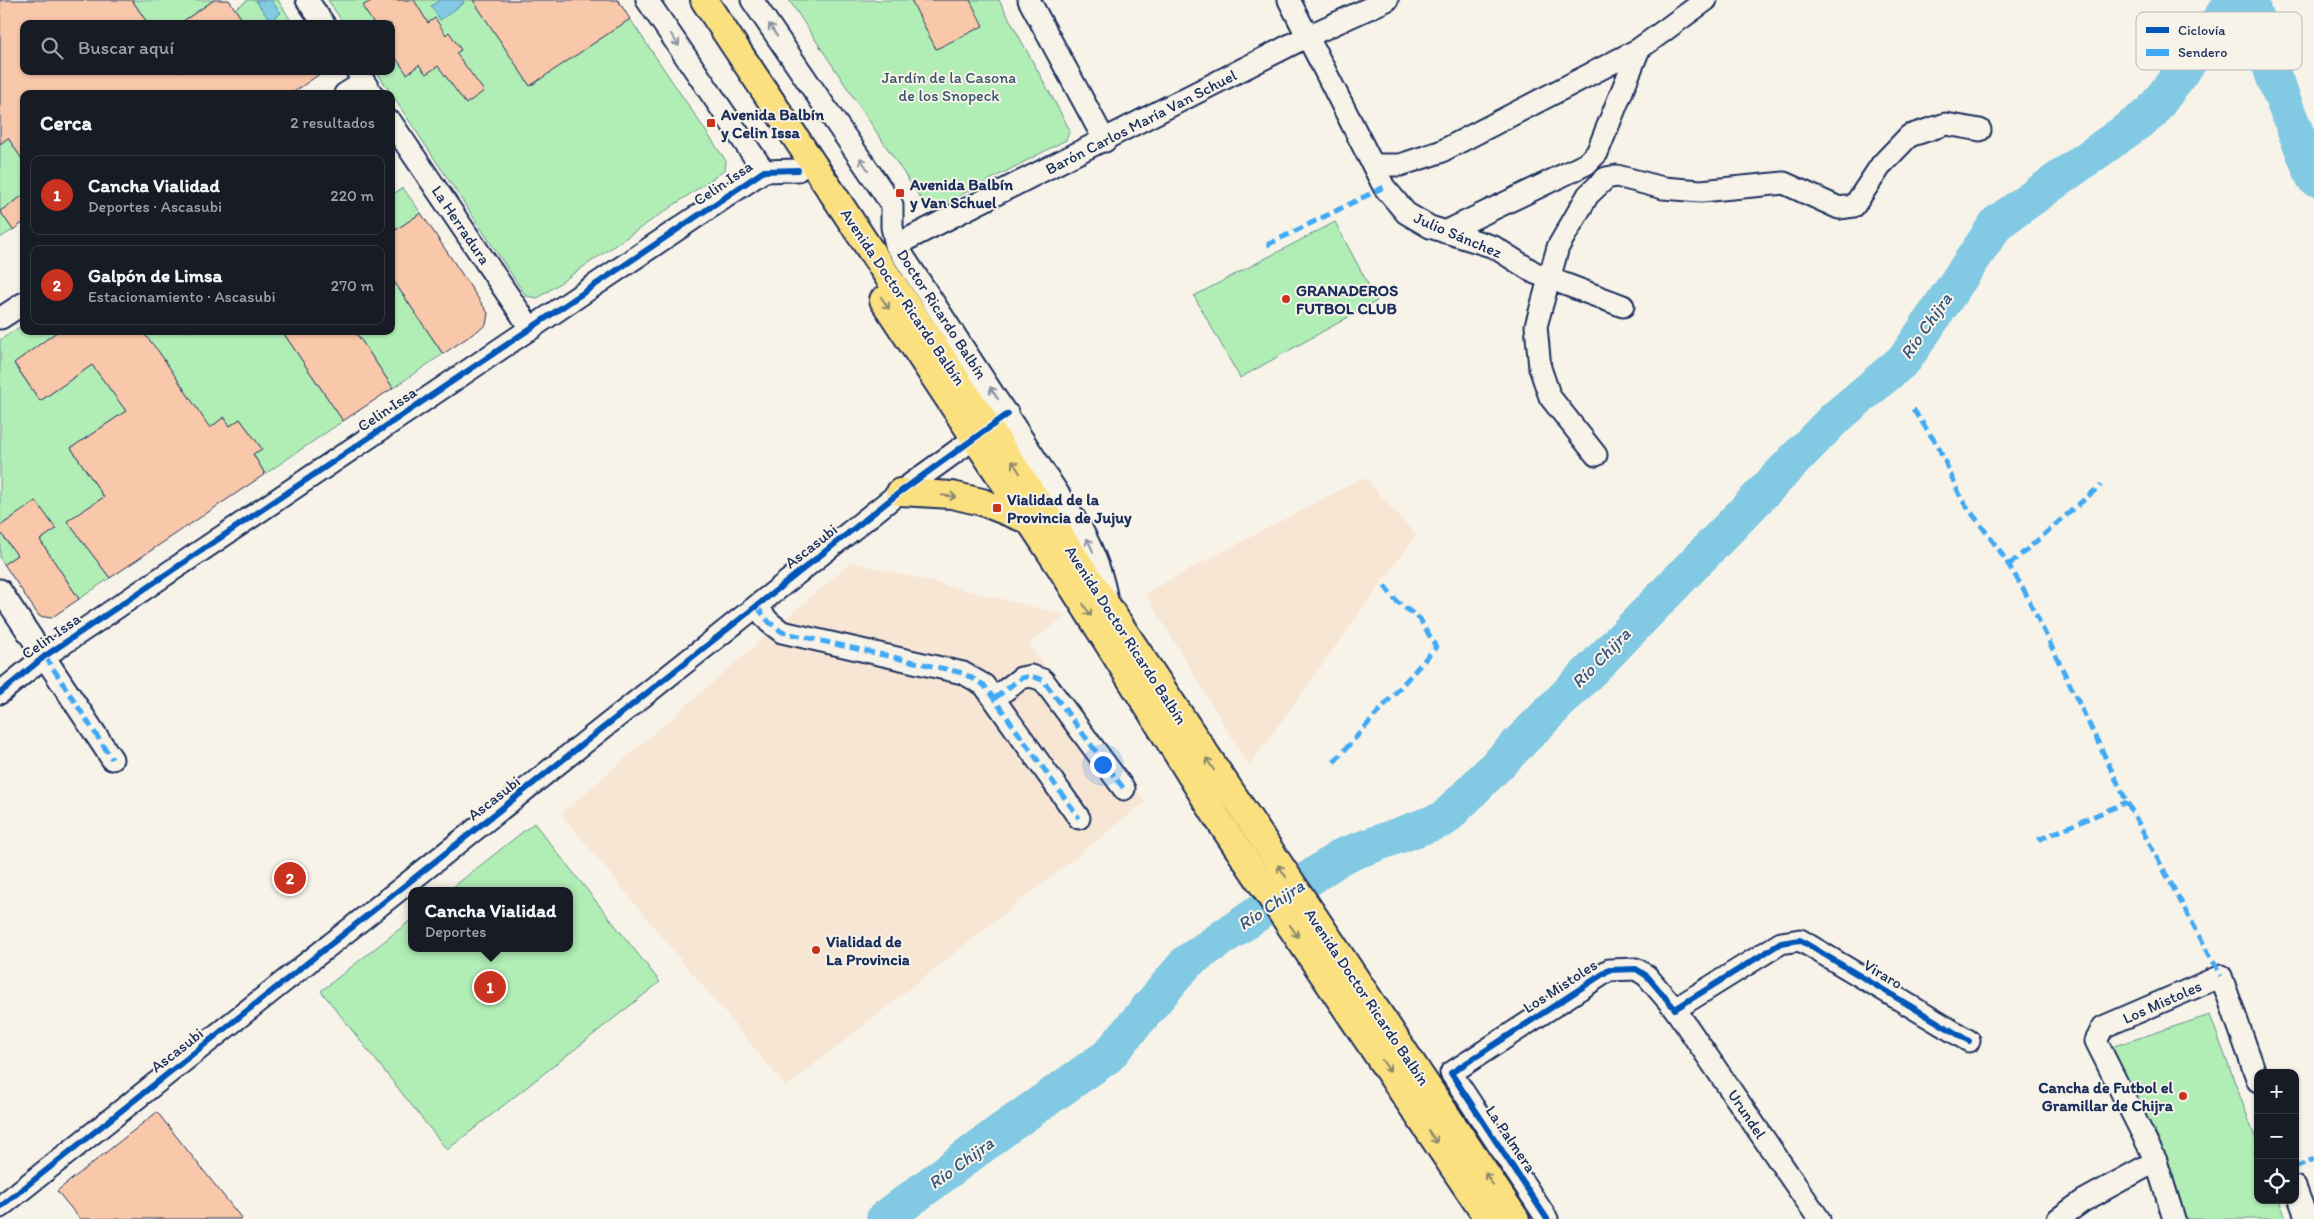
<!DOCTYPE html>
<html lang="es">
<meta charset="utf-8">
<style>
:root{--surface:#171b24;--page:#242831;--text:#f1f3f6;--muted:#9ea1a6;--line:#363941;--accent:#c8321e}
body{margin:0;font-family:Itim,sans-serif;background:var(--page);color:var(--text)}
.controls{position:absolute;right:15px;bottom:15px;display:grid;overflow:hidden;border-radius:10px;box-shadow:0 1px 4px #0004}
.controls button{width:45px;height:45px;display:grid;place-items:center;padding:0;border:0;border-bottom:1px solid var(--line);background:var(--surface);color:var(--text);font:25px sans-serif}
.you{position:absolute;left:1102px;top:764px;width:18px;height:18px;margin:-12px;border:4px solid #fff;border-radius:50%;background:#1a73e8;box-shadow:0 0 0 8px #1a73e833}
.badge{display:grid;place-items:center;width:32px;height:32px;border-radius:50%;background:var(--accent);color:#fff;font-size:16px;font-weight:700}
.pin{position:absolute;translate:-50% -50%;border:2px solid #fff;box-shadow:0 1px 5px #0006}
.popup{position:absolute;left:408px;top:887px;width:165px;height:65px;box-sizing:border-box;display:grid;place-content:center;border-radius:10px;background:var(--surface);filter:drop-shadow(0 1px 4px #0005);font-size:16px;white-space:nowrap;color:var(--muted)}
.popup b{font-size:19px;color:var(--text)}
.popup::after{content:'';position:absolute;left:50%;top:100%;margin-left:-10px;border:10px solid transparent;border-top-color:var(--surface)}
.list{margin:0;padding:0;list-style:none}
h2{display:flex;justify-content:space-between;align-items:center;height:65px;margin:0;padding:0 20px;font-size:21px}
h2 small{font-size:16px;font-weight:400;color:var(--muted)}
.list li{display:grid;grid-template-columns:32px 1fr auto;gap:15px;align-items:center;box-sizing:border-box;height:80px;margin:0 10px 10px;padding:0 10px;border:1px solid var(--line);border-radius:10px}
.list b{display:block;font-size:19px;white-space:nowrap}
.list p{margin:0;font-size:16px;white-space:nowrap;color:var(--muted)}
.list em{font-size:16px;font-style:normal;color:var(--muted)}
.icon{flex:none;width:28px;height:28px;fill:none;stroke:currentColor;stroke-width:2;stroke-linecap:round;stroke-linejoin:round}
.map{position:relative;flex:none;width:2314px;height:1219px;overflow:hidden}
.search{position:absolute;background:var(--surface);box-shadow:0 1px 4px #0004;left:20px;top:20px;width:375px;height:55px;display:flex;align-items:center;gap:12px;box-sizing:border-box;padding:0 18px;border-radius:10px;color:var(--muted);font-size:19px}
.panel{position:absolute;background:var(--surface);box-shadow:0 1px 4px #0004;left:20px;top:90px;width:375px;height:245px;border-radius:10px}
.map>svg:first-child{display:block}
.built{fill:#f8e6d5}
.green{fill:#b0eeb5;stroke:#668e8a}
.water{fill:#82c9e3;stroke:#598bae}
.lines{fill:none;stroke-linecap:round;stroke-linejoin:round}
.river{stroke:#82c9e3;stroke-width:36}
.building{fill:#f9c7a9;stroke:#1b2f5e}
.minor-casing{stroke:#1b2f5e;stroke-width:25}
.major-casing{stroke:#1b2f5e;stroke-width:30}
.minor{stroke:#f7f3e8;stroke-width:21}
.major{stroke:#fbe080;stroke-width:26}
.quiet{stroke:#3fa9f5;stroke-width:5;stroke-dasharray:10 5;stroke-linecap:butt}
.cycleway-casing{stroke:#f7f3e8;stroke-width:9}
.cycleway{stroke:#0057b8;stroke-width:6}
.oneway{stroke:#8991a3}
.oneway2{stroke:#8b886f}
.poi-dot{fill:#c8321e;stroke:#f7f3e8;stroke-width:2}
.labels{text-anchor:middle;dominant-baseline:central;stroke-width:4;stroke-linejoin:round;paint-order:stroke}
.park-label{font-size:16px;fill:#39556f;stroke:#f7f3e8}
.poi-label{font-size:16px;font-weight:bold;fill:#1b2f5e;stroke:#f7f3e8;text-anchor:start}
.street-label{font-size:16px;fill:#1b2f5e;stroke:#f7f3e8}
.water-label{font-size:18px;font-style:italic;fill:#35567f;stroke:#f7f3e8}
.key{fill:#f7f3e8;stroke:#b5b8bf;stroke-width:1}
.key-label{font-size:14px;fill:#1b2f5e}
</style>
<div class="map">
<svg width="2314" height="1219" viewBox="0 0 2314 1219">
<rect width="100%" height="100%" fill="#f7f3e8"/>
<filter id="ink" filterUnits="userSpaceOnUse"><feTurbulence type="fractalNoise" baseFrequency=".02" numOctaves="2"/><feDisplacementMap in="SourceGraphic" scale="10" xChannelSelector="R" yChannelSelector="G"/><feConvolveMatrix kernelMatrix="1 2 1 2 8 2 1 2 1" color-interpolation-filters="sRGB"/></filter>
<g filter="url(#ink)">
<g class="built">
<path d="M 1364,477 L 1416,535 L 1249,766 L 1145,593 Z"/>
<path d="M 851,562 L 1067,615 L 1029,644 L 1145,802 L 786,1087 L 561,814 Z"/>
</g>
<g class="green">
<path d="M 132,0 L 214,0 L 179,24 L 148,24 Z"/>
<path d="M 248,0 L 278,0 L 293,24 L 245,24 L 235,9 Z"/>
<path d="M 328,0 L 473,0 L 530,85 L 630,19 L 726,161 L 725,170 L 538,298 L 526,296 L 376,71 L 391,71 L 391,24 L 344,24 Z"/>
<path d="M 789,0 L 999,0 L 1070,130 L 1066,140 L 936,208 L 925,205 Z"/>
<path d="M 8,138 L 24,162 L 24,195 L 13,230 L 0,238 L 0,144 Z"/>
<path d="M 403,188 L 421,213 L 391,233 L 391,195 Z"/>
<path d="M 1335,222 L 1377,301 L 1240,378 L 1194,296 Z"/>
<path d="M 391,277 L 443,354 L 393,388 L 355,331 L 391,331 Z"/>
<path d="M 24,324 L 24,331 L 64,331 L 43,342 L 14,364 L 40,401 L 92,365 L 126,411 L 71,448 L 104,497 L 68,522 L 110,578 L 79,599 L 40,540 L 36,502 L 0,526 L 0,340 Z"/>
<path d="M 142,331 L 282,331 L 343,421 L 265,474 L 253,454 L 261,448 L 240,419 L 230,426 L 224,417 L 210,428 Z"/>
<path d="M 0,532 L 17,555 L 4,564 L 0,558 Z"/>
<path d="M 534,823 L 660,982 L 447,1150 L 321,991 L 411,920 L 411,948 L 569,948 L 569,891 L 448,891 Z"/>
<path d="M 2210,1015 L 2258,1145 L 2258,1200 L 2279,1200 L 2286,1219 L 2170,1219 L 2108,1048 Z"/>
</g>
<g class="water">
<path d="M 258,0 L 271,0 L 281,13 L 270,21 L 256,1 Z"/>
<path d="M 440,0 L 462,0 L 464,3 L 440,20 L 431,6 Z"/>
</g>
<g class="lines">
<g class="river">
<path d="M 2250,0 L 2273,75 L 2314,178"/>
<path d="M 884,1219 L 1004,1129 L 1108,1056 L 1187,962 L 1342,856 L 1444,819 L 1608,653 L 1833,420 L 1905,359 L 1997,223 L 2151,113 L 2234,0"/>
</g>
</g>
<g class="building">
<path d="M 0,0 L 132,0 L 148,24 L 24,24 L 24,71 L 324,71 L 291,94 L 24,94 L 24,162 L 8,138 L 0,144 Z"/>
<path d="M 214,0 L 229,0 L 245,24 L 179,24 Z"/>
<path d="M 373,0 L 414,0 L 428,23 L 435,18 L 446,35 L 449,32 L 461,50 L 456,53 L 484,91 L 466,104 L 438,66 L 426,74 L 419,65 L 407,74 L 391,51 L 391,24 L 374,24 L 362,6 Z"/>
<path d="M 473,0 L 618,0 L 630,19 L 530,86 Z"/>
<path d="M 911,0 L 970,0 L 983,26 L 936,49 Z"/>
<path d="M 24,195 L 24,222 L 13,230 L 0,211 Z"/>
<path d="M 421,213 L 488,313 L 486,325 L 443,354 L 391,277 L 391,233 Z"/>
<path d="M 58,331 L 142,331 L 159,352 L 210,428 L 224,417 L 230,426 L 240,419 L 262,449 L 253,454 L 265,474 L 110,578 L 67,521 L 104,497 L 71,448 L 126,411 L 92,365 L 40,401 L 14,363 Z"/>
<path d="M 282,331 L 355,331 L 393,388 L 343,421 Z"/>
<path d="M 36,501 L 56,529 L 40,540 L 79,599 L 51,618 L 39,616 L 4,564 L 17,555 L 0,532 L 0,526 Z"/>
<path d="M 157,1112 L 242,1219 L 80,1219 L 57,1191 Z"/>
</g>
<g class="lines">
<defs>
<g id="minor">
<path d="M 307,0 L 324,24"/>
<path d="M 647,0 L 764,171"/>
<path d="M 752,0 L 892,205 L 892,227 L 896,245 L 1082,530 C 1094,553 1103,575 1107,601"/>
<path d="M 1029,0 L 1105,141"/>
<path d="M 1289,0 L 1384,187 L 1406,213 L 1430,227 L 1494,247 L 1535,273 L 1623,306"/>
<path d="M 357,71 L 372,94"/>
<path d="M 345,94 L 364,82"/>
<path d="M 391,122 L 531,329"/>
<path d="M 1373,165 L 1400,165 L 1440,152 L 1639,49 L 1706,0"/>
<path d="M 1445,232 L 1586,164 L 1597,153 L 1639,49"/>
<path d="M 896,245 L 1308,36 L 1387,0"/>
<path d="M 1,318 L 24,303"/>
<path d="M 1596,455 L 1550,397 L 1540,368 L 1536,326 L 1558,247 L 1588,195 L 1606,178 L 1617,176 L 1663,188 L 1701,191 L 1784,183 L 1839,208 L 1854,206 L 1882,164 L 1909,136 L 1946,124 L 1980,130"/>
<path d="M 0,590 L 112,759"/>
<path d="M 757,607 L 769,622 L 782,632 L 963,673 L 984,685 L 1079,818"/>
<path d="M 0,693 L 45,656 L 764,171 L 798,170"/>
<path d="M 995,698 L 1021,678 L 1031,676 L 1043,680 L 1124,789"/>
<path d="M 1675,1009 L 1819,1219"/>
<path d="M 2295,1187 L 2307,1219"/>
<path d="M 0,1207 L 900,492 L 1008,414"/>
<path d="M 1547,1219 L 1451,1073 L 1609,970 L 1636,969 L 1647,976 L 1675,1009 L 1781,943 L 1800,940 L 1969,1041"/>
<path d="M 2058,1219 L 2083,1201 L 2156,1161"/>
<path d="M 2174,1219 L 2156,1161 L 2096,1041 L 2103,1027 L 2221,976 L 2258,1081"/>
</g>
<g id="major">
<path d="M 704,0 C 975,406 1244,814 1516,1219"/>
<path d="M 883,300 L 1060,567 L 1218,819 L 1488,1219"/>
<path d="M 900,492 L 952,495 L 982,502 L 1027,520"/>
</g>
</defs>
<use href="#minor" class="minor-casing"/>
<use href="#major" class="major-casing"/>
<use href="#minor" class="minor"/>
<use href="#major" class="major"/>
<g class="quiet">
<path d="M 1267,245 L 1384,187"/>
<path d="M 1913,409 L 1938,446 L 1962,500 L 2000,551 L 2024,590 L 2127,802 L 2221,976"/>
<path d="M 2009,565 L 2101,485"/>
<path d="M 757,607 L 769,622 L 782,632 L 963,673 L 984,685 L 1079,818"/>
<path d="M 45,656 L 112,759"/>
<path d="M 995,698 L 1021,678 L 1031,676 L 1043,680 L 1124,789"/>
<path d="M 1334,762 L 1436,647 L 1420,619 L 1396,601 L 1384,585"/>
<path d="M 2038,840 L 2127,802"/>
<path d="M 2295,1167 L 2314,1159"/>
</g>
<defs>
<g id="cycleway">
<path d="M 0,693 L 45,656 L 764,171 L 798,170"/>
<path d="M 0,1207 L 900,492 L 1008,414"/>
<path d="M 1547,1219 L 1451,1073 L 1609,970 L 1636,969 L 1647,976 L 1675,1009 L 1781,943 L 1800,940 L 1969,1041"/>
</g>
</defs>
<use href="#cycleway" class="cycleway-casing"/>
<use href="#cycleway" class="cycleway"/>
</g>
<defs><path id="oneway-shaft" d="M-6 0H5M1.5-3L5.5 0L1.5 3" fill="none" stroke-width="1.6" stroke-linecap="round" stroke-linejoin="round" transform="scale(1.25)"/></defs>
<g class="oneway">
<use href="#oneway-shaft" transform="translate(773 30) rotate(-124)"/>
<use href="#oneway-shaft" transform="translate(675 40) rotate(56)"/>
<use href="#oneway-shaft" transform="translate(864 164) rotate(-124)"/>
<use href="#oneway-shaft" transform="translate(994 393) rotate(-124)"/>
<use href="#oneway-shaft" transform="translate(1090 545) rotate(-115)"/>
</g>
<g class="oneway2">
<use href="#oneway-shaft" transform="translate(885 303) rotate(57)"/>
<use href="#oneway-shaft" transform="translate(1016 467) rotate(-123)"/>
<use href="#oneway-shaft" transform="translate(949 496) rotate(6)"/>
<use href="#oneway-shaft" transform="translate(1087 610) rotate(58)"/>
<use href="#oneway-shaft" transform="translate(1210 764) rotate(-123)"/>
<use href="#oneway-shaft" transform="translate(1282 871) rotate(-124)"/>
<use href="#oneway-shaft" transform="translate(1294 931) rotate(56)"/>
<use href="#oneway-shaft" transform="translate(1386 1066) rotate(56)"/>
<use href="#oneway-shaft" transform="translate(1433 1137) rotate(56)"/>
<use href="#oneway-shaft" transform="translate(1489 1179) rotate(-124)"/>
</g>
</g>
<g class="poi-dot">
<rect x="706" y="118" width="10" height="10" rx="2.5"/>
<rect x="895" y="188" width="10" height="10" rx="2.5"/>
<circle cx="1286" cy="299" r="5"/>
<rect x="992" y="503" width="10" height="10" rx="2.5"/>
<circle cx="816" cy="950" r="5"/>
<circle cx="2183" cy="1096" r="5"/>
</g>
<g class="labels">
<g class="park-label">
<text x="949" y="77">Jardín de la Casona<tspan x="949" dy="18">de los Snopeck</tspan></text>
</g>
<g class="poi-label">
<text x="721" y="114">Avenida Balbín<tspan x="721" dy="18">y Celin Issa</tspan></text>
<text x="910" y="184">Avenida Balbín<tspan x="910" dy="18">y Van Schuel</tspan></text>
<text x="1296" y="290">GRANADEROS<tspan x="1296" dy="18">FUTBOL CLUB</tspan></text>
<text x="1007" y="499">Vialidad de la<tspan x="1007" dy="18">Provincia de Jujuy</tspan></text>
<text x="826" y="941">Vialidad de<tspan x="826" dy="18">La Provincia</tspan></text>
<text x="2173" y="1087" text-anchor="end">Cancha de Futbol el<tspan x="2173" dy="18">Gramillar de Chijra</tspan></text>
</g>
<g class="street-label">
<text transform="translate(1141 122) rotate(-27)">Barón Carlos María Van Schuel</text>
<text transform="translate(723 183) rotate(-34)">Celin Issa</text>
<text transform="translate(461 225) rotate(56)">La Herradura</text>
<text transform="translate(1458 235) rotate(23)">Julio Sánchez</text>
<text transform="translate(903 297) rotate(56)">Avenida Doctor Ricardo Balbín</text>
<text transform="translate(942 314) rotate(57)">Doctor Ricardo Balbín</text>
<text transform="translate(387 409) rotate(-34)">Celin Issa</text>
<text transform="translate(811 546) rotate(-38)">Ascasubi</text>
<text transform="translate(1126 635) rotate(57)">Avenida Doctor Ricardo Balbín</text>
<text transform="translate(51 636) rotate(-35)">Celin Issa</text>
<text transform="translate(494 798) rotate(-38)">Ascasubi</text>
<text transform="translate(1883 974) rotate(31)">Viraro</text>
<text transform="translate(1560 986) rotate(-33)">Los Mistoles</text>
<text transform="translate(1367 997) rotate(56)">Avenida Doctor Ricardo Balbín</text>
<text transform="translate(2162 1002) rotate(-24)">Los Mistoles</text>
<text transform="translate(177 1050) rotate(-38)">Ascasubi</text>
<text transform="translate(1747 1114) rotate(56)">Urundel</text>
<text transform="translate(1511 1139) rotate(56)">La Palmera</text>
</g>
<g class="water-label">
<text transform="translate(1926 326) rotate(-55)">Río Chijra</text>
<text transform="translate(1601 658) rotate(-46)">Río Chijra</text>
<text transform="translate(1271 905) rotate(-34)">Río Chijra</text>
<text transform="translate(961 1163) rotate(-36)">Río Chijra</text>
</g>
</g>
<rect x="2136" y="12" width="166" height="58" rx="8" class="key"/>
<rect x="2146" y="27" width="23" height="6" fill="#0057b8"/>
<rect x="2146" y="49" width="23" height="7" fill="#3fa9f5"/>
<g class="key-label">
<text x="2178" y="35">Ciclovía</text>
<text x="2178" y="57">Sendero</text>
</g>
</svg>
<div class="controls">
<button>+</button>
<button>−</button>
<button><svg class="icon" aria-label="locate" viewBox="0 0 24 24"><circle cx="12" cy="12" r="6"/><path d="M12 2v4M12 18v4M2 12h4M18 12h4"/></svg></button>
</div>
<div class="you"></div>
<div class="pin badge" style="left:490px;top:987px">1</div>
<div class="popup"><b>Cancha Vialidad</b>Deportes</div>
<div class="pin badge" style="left:290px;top:878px">2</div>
<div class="search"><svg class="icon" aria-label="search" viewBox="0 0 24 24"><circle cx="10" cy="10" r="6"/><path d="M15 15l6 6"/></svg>Buscar aquí</div>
<section class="panel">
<h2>Cerca<small>2 resultados</small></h2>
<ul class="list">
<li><span class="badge">1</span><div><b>Cancha Vialidad</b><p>Deportes · Ascasubi</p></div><em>220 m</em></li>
<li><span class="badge">2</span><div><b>Galpón de Limsa</b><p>Estacionamiento · Ascasubi</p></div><em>270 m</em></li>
</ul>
</section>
</div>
